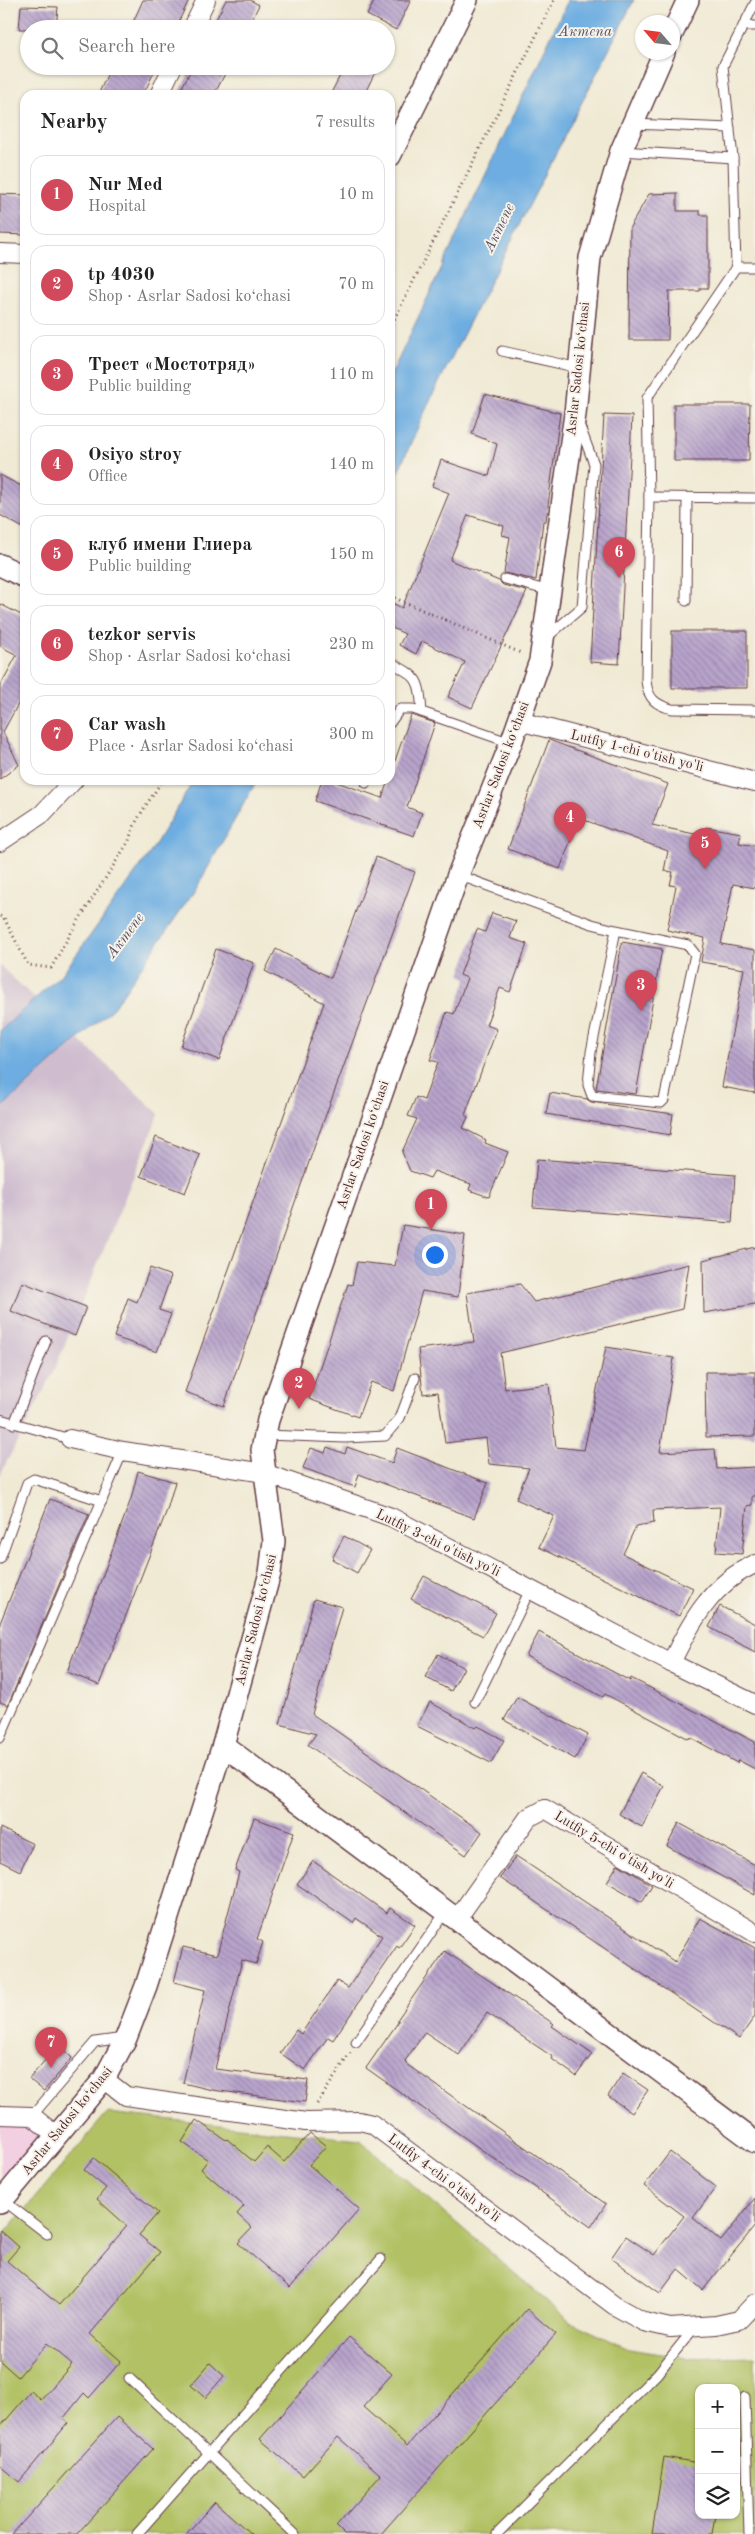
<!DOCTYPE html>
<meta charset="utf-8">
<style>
:root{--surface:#fff;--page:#f2f2f2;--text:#222;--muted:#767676;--line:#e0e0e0;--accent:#d1495b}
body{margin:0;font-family:"Old Standard TT",serif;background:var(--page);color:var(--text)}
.controls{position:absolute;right:15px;bottom:15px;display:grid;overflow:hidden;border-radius:10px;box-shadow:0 1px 4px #0004}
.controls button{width:45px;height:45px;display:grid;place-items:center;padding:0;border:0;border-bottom:1px solid var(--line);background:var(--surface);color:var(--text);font:25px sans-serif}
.compass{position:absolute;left:635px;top:15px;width:45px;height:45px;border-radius:50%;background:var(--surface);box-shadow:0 1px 4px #0004;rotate:298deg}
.you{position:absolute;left:434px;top:1254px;width:18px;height:18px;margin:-12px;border:4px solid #fff;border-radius:50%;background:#1a73e8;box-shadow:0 0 0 8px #1a73e833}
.badge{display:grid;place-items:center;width:32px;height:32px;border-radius:50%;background:var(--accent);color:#fff;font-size:16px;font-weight:700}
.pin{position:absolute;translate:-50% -41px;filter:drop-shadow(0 1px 2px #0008)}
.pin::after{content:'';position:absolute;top:26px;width:18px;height:15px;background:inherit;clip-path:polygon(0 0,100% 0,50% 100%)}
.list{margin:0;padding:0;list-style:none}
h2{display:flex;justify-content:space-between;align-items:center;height:65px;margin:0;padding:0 20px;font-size:21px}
h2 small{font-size:16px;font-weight:400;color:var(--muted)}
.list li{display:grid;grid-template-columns:32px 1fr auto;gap:15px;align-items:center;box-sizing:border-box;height:80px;margin:0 10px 10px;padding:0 10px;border:1px solid var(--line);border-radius:15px}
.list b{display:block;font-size:19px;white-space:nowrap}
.list p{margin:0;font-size:16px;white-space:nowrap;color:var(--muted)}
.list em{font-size:16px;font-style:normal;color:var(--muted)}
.icon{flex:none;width:28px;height:28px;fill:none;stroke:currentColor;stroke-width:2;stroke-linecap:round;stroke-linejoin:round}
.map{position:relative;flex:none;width:755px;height:2534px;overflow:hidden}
.search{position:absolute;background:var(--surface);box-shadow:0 1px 4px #0004;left:20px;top:20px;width:375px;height:55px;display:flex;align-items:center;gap:12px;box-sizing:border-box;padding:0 18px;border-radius:28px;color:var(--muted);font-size:19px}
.panel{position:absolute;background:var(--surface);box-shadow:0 1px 4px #0004;left:20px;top:90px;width:375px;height:695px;border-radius:15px}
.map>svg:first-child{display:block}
.built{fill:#f2cfe1}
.industrial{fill:#cfbdcf}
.green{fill:#b1c164;stroke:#7e7048;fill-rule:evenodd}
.water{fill:#6dade1;stroke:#5c6686}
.building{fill:url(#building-back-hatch)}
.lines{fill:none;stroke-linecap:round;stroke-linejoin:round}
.service-casing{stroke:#633d44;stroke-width:11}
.minor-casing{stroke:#633d44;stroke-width:20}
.tertiary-casing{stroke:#633d44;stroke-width:24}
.path{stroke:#633d44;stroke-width:3;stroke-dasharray:1 4;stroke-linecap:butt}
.service{stroke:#fff;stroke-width:9}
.minor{stroke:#fff;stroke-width:18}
.tertiary{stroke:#fff;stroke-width:21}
.labels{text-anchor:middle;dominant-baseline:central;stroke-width:4;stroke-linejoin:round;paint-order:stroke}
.street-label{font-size:14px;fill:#4a1f2b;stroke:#f7f3e8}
.water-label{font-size:15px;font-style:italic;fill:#56516b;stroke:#f7f3e8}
</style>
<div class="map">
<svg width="755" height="2534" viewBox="0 0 755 2534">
<defs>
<pattern id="building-back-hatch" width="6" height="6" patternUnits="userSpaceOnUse" patternTransform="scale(1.25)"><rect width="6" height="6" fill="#b8a4cc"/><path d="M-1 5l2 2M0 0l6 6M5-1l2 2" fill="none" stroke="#9885a6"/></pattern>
</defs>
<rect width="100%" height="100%" fill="#f7f3e8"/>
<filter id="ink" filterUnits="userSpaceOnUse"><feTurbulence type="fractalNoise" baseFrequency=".02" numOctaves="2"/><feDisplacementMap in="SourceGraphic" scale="10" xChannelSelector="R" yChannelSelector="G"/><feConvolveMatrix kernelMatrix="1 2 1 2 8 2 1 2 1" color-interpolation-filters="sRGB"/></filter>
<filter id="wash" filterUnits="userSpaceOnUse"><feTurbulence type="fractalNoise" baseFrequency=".0096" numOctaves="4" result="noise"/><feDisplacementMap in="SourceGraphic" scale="20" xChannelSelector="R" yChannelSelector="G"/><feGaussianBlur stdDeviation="1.12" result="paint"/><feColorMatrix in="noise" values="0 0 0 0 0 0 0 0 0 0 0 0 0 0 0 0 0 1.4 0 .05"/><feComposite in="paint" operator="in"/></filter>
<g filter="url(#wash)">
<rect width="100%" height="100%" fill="#f0ead4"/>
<path class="built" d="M 0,2115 L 32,2116 L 57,2136 L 0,2203 Z"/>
<path class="industrial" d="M 0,966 L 159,1114 L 54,1371 L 0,1475 Z"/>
<path class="green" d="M 107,2113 L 360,2140 L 571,2322 L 629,2349 L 687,2358 L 755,2356 L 755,2534 L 0,2534 L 0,2239 ZM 699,2388 L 736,2388 L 736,2515 L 699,2515 Z"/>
<g class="water">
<path d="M 568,0 L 634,0 L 431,398 L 390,490 L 390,377 Z"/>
<path d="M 194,780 L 257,780 L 197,887 L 113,1008 L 0,1109 L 0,1031 L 63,973 L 150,853 Z"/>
</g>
<g id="blocks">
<g class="building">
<path d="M 143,0 L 189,0 L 175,29 L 130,29 Z"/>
<path d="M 226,0 L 250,0 L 259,5 L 247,29 L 211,29 Z"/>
<path d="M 375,0 L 411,0 L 396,30 L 367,15 Z"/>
<path d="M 21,6 L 58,7 L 56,29 L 19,29 Z"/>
<path d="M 111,66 L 157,66 L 143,95 L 98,95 Z"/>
<path d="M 193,66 L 229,66 L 214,95 L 178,95 Z"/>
<path d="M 345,66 L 378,66 L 364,95 L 330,95 Z"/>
<path d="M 677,193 L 677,211 L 700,211 L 700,215 L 708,215 L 708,288 L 700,288 L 700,291 L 669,291 L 668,340 L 629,340 L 630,227 L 649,194 Z"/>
<path d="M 0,194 L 25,195 L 25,235 L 0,234 Z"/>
<path d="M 485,394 L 560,413 L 546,521 L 543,521 L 536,580 L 504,573 L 510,537 L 502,535 L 504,526 L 468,515 L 450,560 L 499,581 L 503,585 L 527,591 L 472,708 L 448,697 L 465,662 L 422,641 L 416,654 L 399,645 L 405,634 L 390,627 L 390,602 L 402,608 L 449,493 L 432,486 L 441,460 L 489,476 L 497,444 L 472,434 Z"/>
<path d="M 674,404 L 750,404 L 749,461 L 674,461 Z"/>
<path d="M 604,415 L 632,416 L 619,664 L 590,662 Z"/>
<path d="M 0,475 L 25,488 L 25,529 L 0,515 Z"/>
<path d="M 0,604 L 25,617 L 25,691 L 3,732 L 19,765 L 0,779 L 0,686 L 17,655 L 0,646 Z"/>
<rect x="672" y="631" width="75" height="57"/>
<path d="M 411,715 L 435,723 L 407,807 L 422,813 L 414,836 L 315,801 L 322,780 L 331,780 L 382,798 Z"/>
<path d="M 549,740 L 668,784 L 652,825 L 704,836 L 706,827 L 741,833 L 739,843 L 755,846 L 755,888 L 733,884 L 721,944 L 755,950 L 755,1093 L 722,1087 L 744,969 L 701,962 L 705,938 L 667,930 L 676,886 L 670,885 L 673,872 L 664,871 L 668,851 L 579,818 L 560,869 L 508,849 Z"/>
<path d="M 376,857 L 415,872 L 317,1139 L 224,1406 L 185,1392 L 324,1003 L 265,971 L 276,949 L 331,978 Z"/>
<path d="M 492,913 L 516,921 L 510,938 L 527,944 L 510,992 L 500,988 L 486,1025 L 497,1029 L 465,1115 L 468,1117 L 463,1128 L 486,1140 L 485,1143 L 508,1152 L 489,1197 L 469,1190 L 471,1184 L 434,1171 L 430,1178 L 410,1171 L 402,1152 L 417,1119 L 408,1116 L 416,1097 L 424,1100 L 438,1062 L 430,1060 L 447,1012 L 454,1014 L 467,978 L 460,975 L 477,929 L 485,932 Z"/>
<path d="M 622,942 L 662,949 L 636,1094 L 596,1089 Z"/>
<path d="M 216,949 L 254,963 L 219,1060 L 181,1046 Z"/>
<path d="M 550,1093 L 587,1099 L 591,1102 L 673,1114 L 670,1135 L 546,1114 Z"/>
<path d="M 156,1137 L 200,1155 L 185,1193 L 141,1176 Z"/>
<path d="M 537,1159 L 735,1175 L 732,1223 L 533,1207 Z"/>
<path d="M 403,1225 L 465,1235 L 458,1297 L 422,1291 L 394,1391 L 371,1382 L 358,1417 L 309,1399 L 348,1284 L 352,1285 L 357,1262 L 395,1266 Z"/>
<path d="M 755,1247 L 755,1304 L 704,1313 L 703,1260 Z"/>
<path d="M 689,1264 L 682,1309 L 500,1353 L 505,1389 L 549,1384 L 556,1447 L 584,1450 L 606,1347 L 674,1358 L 660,1452 L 715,1449 L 717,1469 L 755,1467 L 755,1496 L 752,1496 L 752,1505 L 747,1506 L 742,1554 L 716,1552 L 720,1507 L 653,1510 L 654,1523 L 636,1526 L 623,1554 L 693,1588 L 679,1616 L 539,1547 L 554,1516 L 516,1499 L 529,1468 L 489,1464 L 486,1438 L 445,1443 L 438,1392 L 423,1394 L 418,1349 L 474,1342 L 467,1293 L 520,1284 L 534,1302 Z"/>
<path d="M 150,1268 L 171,1276 L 159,1310 L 171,1314 L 157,1352 L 114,1337 L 128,1298 L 137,1302 Z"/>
<path d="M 22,1282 L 86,1307 L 75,1336 L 11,1311 Z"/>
<path d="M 705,1372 L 755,1372 L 755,1436 L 706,1437 Z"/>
<path d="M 327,1447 L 345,1454 L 347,1447 L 392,1463 L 397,1448 L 488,1483 L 474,1518 L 359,1474 L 355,1487 L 303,1468 L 311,1448 L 325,1453 Z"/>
<path d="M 138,1471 L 175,1482 L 167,1510 L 99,1685 L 67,1672 L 131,1499 Z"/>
<path d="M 50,1499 L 89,1514 L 8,1705 L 0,1702 L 0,1623 Z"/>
<path d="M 344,1536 L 370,1550 L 357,1573 L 332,1559 Z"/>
<path d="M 424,1576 L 496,1613 L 483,1636 L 411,1599 Z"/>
<path d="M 314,1599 L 342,1607 L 312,1714 L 482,1832 L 466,1855 L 308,1745 L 316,1734 L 280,1724 Z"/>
<path d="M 720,1606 L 755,1624 L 755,1652 L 709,1627 Z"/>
<path d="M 539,1632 L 630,1681 L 631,1678 L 755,1742 L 755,1769 L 738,1760 L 737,1763 L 690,1737 L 689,1739 L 605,1694 L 603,1697 L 526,1656 Z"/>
<path d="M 438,1654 L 464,1668 L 451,1691 L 425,1677 Z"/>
<path d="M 517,1697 L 588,1735 L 575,1759 L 504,1720 Z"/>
<path d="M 430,1702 L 476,1728 L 478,1726 L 504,1740 L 491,1763 L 417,1726 Z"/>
<path d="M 641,1773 L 664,1786 L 642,1827 L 619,1814 Z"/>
<path d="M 254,1818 L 294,1832 L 257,1939 L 263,1942 L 256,1964 L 242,1960 L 215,2069 L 308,2080 L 305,2102 L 212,2090 L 183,2083 L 205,1990 L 174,1982 L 183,1947 L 217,1955 L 239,1872 L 235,1870 Z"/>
<path d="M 679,1823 L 755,1865 L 755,1895 L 667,1846 Z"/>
<path d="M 0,1828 L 33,1844 L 20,1871 L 0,1861 Z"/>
<path d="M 516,1856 L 675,1962 L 700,1918 L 755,1948 L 755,2016 L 739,2039 L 500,1878 Z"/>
<path d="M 313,1861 L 387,1913 L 390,1908 L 415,1925 L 399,1948 L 397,1946 L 333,2040 L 328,2037 L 305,2070 L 280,2053 L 296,2030 L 301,2034 L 337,1981 L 348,1988 L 382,1936 L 356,1918 L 353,1923 L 297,1884 Z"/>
<path d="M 618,1864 L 652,1885 L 642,1902 L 607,1882 Z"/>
<path d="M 445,1951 L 554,2024 L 552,2026 L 592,2054 L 576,2076 L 552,2059 L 553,2057 L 487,2013 L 459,2055 L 425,2032 L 405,2061 L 406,2064 L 606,2204 L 591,2227 L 366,2068 L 399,2021 L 397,2020 Z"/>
<path d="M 58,2045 L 72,2058 L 44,2091 L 29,2079 Z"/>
<path d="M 623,2073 L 648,2090 L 632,2113 L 608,2096 Z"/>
<path d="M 196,2120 L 226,2140 L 227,2139 L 254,2162 L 267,2147 L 284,2162 L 310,2133 L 326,2146 L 309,2165 L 359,2209 L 290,2288 L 238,2243 L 252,2228 L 237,2214 L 244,2206 L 201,2169 L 208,2160 L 182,2142 Z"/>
<path d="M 670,2152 L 716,2187 L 693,2218 L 721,2241 L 755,2198 L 755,2226 L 703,2290 L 678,2269 L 660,2293 L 611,2258 L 626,2236 L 654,2255 L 684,2216 L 644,2186 Z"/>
<path d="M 94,2158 L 158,2213 L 139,2235 L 160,2252 L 90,2334 L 121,2361 L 89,2398 L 84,2393 L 63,2419 L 68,2423 L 19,2482 L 0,2466 L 0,2427 L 31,2391 L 41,2400 L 72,2364 L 47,2343 L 18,2377 L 0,2361 L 0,2230 L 19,2247 L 7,2261 L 59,2305 L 127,2226 L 97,2199 L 106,2188 L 84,2170 Z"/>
<path d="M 527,2309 L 556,2334 L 381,2534 L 344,2534 L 336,2526 L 381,2475 L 338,2437 L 303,2476 L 260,2439 L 349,2337 L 392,2374 L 363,2407 L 407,2446 Z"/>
<path d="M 210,2363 L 224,2376 L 205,2398 L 191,2385 Z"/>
<path d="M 117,2417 L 153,2449 L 77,2534 L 12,2534 Z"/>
<path d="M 664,2457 L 699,2463 L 699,2515 L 715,2515 L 712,2534 L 652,2534 Z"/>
<path d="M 215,2502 L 251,2534 L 186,2534 Z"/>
</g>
</g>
</g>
<g filter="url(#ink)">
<use href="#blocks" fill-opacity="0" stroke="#633d44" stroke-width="1"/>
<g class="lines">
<defs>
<g id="service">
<path d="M 743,26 L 755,26"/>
<path d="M 632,124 L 730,128"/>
<path d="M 621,151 L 733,158"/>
<path d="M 736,267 L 733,158 L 723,66 L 755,3"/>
<path d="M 755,267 L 736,267 L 647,398 L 649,497 L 646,681 C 648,699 656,705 672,709 L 755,710"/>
<path d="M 502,351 L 579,368"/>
<path d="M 649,497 L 755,498"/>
<path d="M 505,579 L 550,591"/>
<path d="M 686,601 L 687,499"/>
<path d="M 546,638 L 582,607 L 594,464 L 579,424"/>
<path d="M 390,662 C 420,678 419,679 422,712"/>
<path d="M 390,723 L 400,709 L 413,709 L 511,743"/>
<path d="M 366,783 L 367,780"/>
<path d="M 458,875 L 592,924 L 616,930 L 591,1052 L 588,1085 L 592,1096 L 661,1103 L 664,1100 L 695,954 L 688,945 L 616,930"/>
<path d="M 0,1419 L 70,1439"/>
<path d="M 14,1424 L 46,1341"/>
<path d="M 265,1435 L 345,1438 L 385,1436 L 400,1418 L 415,1378"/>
<path d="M 0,1559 L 27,1483 L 34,1479 L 102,1501"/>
<path d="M 475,1702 L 530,1590"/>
<path d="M 0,1738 L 123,1451"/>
<path d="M 356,2042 L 446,1911"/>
<path d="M 32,2116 L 95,2042 L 124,2038"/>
<path d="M 3,2200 L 47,2234"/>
<path d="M 129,2378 L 295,2534"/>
<path d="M 745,2397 L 749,2534"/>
<path d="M 137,2534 L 381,2259"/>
<path d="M 497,2534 L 657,2374 L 695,2327"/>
</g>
<g id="minor">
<path d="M 192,29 L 206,0"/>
<path d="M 159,95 L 173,66"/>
<path d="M 0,253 L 25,254"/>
<path d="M 519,721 L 755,782"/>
<path d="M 0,842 L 42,814 L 74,780"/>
<path d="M 70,1439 L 123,1451 L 264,1473 L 391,1517 L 671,1663 L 755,1704"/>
<path d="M 671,1663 C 690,1623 713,1582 755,1564"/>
<path d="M 457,1919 L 528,1818 L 545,1809 L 755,1933"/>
<path d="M 104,2079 L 126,2096 L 306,2122 L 359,2121 L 372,2124 L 615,2306 L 644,2322 L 670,2328 L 716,2325 L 739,2320 L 755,2303"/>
<path d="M 0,2115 L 32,2116 L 57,2136"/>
</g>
<g id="tertiary">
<path d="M 672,34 L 688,0"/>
<path d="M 390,156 L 467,0"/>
<path d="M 0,565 L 25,577"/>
<path d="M 223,1745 L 755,2142"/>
<path d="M 0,2203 L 104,2079 L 126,2038 L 146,1986 L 223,1745 L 270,1573 L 274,1541 L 262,1450 L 268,1420 L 458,875 L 511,743 L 540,661 L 575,414 L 590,258 L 621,151 L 664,52"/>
</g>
</defs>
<use href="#service" class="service-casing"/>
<use href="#minor" class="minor-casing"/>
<use href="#tertiary" class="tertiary-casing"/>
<g class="path">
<path d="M 390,328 L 554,0"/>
<path d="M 390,596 L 521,653"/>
<path d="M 0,916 L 4,918 L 28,965 L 51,968 L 75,926 L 129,841 C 134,819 151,800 162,780"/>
<path d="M 317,2104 L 350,2053"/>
</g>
<use href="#service" class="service"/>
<use href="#minor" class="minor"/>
<use href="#tertiary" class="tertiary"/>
</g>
</g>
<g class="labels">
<g class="street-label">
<text transform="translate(578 369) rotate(-84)">Asrlar Sadosi ko‘chasi</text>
<text transform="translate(637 751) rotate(14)">Lutfiy 1-chi o'tish yo'li</text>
<text transform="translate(501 765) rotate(-69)">Asrlar Sadosi ko‘chasi</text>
<text transform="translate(363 1145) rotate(-71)">Asrlar Sadosi ko‘chasi</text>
<text transform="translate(438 1543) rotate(26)">Lutfiy 3-chi o'tish yo'li</text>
<text transform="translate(256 1620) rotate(-76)">Asrlar Sadosi ko‘chasi</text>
<text transform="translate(614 1850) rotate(31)">Lutfiy 5-chi o'tish yo'li</text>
<text transform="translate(67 2121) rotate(-51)">Asrlar Sadosi ko‘chasi</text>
<text transform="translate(444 2178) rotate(37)">Lutfiy 4-chi o'tish yo'li</text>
</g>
<g class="water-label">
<text x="585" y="32">Актепа</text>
<text transform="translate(500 228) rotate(-64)">Актепе</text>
<text transform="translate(126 936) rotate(-53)">Актепе</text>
</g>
</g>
</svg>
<div class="controls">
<button>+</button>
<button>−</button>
<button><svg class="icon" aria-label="layers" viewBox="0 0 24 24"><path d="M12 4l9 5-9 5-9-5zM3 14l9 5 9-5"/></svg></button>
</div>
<svg class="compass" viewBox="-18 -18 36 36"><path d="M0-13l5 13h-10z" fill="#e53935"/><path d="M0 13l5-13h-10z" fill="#767676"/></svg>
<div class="you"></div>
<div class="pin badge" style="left:431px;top:1230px">1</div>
<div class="pin badge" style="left:299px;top:1409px">2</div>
<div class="pin badge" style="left:641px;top:1011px">3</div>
<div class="pin badge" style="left:570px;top:843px">4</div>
<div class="pin badge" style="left:705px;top:869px">5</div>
<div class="pin badge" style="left:619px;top:578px">6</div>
<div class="pin badge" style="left:51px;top:2068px">7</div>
<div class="search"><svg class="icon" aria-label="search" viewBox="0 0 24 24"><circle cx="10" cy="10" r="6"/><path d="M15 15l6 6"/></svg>Search here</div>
<section class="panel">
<h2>Nearby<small>7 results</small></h2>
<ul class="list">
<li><span class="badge">1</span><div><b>Nur Med</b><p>Hospital</p></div><em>10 m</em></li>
<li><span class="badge">2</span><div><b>tp 4030</b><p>Shop · Asrlar Sadosi ko‘chasi</p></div><em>70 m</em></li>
<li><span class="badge">3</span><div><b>Трест «Мостотряд»</b><p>Public building</p></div><em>110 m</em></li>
<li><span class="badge">4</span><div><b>Osiyo stroy</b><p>Office</p></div><em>140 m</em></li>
<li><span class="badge">5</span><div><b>клуб имени Глиера</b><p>Public building</p></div><em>150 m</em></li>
<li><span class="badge">6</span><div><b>tezkor servis</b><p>Shop · Asrlar Sadosi ko‘chasi</p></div><em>230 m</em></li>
<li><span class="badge">7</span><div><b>Car wash</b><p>Place · Asrlar Sadosi ko‘chasi</p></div><em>300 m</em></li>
</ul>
</section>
</div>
